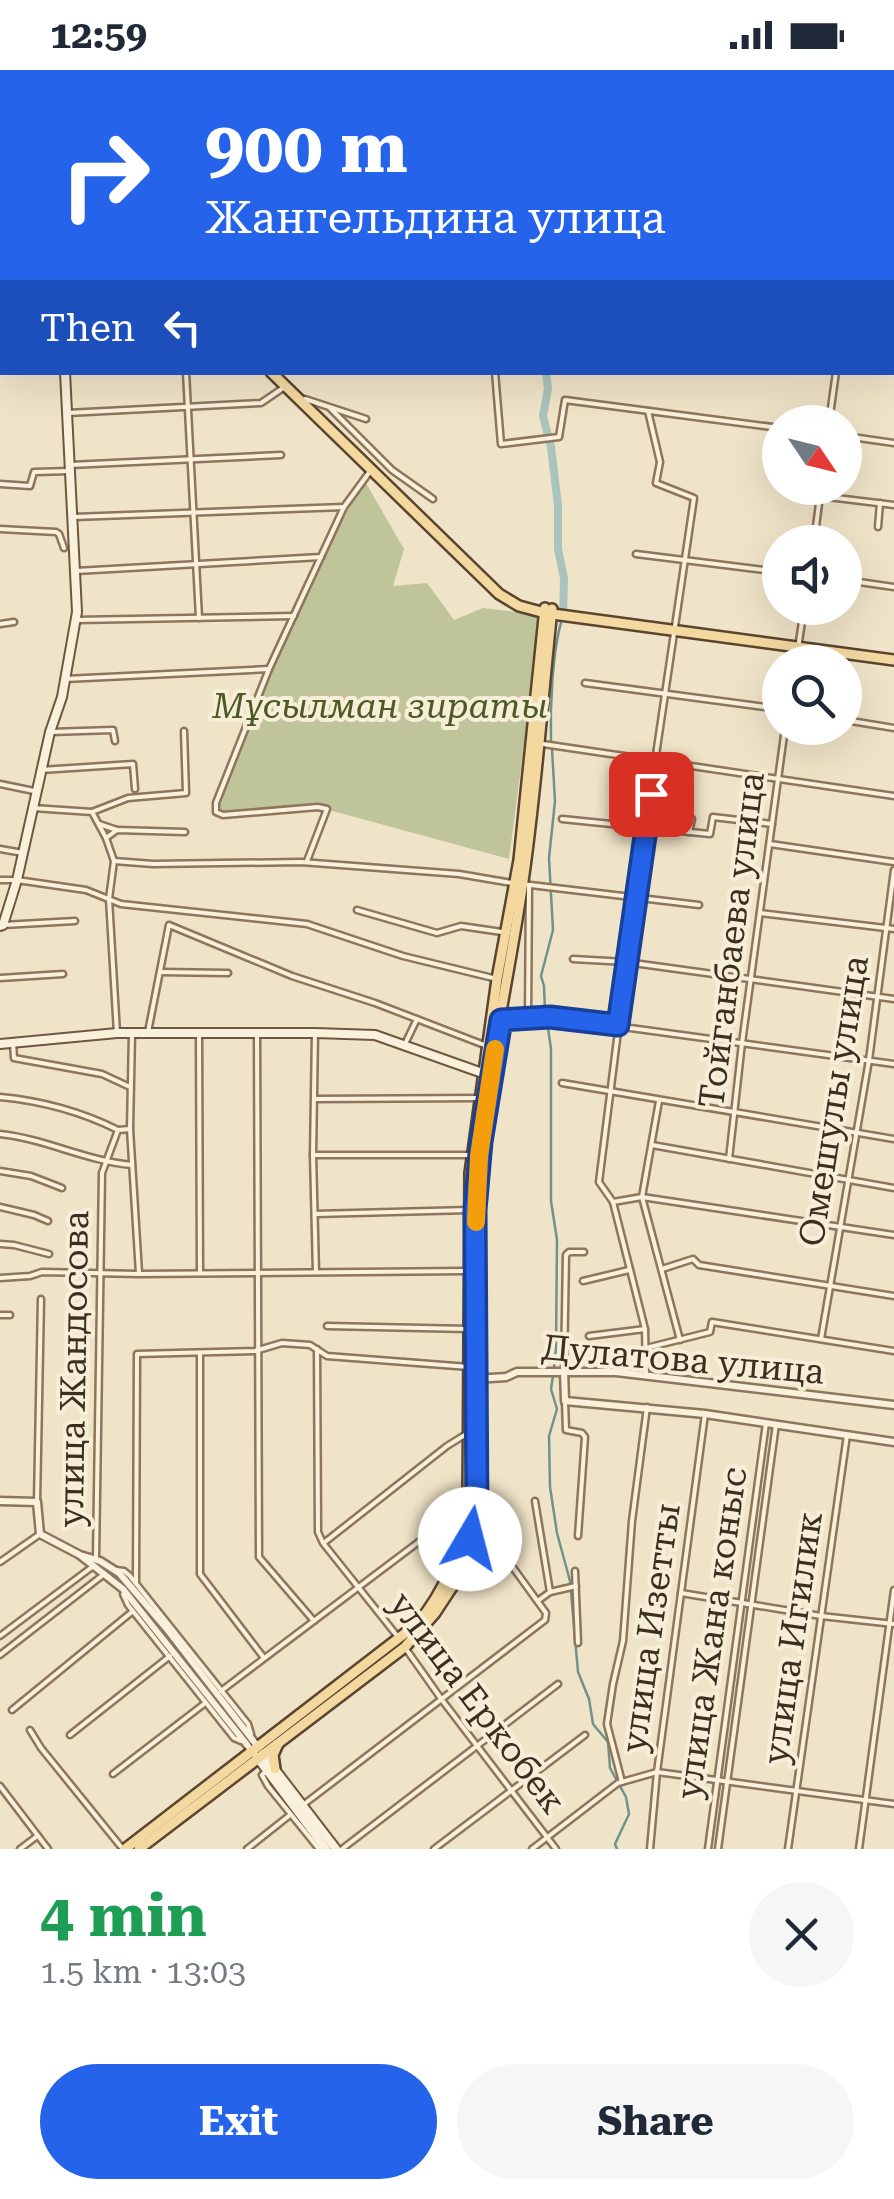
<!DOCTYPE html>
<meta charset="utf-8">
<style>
body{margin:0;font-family:"Roboto Serif",serif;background:#f6f6f7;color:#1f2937;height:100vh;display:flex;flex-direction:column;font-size:38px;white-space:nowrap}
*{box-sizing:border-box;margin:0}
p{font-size:32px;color:#747a83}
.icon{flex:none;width:55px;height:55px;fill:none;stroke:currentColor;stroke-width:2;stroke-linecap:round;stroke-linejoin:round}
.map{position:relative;height:1779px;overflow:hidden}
.panel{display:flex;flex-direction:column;background:#fff;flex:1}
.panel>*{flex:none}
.hud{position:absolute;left:0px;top:0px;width:895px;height:305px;box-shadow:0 10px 40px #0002;background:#2563eb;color:#fff;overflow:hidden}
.needle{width:65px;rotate:125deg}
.tools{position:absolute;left:762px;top:335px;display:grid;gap:20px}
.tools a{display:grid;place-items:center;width:100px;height:100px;border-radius:50%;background:#fff;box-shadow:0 10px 40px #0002;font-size:50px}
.pin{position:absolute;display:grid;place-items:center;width:85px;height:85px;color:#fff;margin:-42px;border-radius:20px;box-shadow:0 5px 15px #0006}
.me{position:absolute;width:110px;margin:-55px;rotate:8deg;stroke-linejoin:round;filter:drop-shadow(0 0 8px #0008)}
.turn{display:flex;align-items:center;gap:35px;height:210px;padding:0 40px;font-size:45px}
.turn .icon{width:130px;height:130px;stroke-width:2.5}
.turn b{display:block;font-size:70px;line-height:85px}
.then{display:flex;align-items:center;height:95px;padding:0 40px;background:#0003;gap:20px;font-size:38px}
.round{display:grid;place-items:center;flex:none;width:105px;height:105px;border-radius:52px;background:#f6f6f7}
.overview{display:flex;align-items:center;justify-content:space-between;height:170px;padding:0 40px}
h1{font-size:60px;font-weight:700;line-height:75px;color:#1e9e55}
.primary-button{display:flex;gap:20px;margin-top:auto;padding:20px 40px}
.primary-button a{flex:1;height:115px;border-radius:60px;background:#2563eb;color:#fff;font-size:40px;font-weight:700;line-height:115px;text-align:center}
.primary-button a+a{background:#f6f6f7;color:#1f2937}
.status{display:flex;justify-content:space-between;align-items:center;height:70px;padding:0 50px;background:#fff;direction:ltr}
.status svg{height:28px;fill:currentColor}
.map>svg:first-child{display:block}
</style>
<div class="status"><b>12:59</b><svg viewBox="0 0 49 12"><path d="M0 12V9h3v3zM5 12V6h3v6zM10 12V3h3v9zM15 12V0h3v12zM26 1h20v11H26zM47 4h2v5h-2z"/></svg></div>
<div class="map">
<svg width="894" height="1779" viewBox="0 0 894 1779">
<rect width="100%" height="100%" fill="#f0e4c8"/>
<polygon fill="#bfc49a" points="363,408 404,479 393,516 427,513 454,550 483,538 541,545 509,789 318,737 223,745 216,733 269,599 344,437"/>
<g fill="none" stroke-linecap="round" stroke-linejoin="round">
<g stroke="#6f938a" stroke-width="2.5">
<path d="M551,673C550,638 552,579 563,546"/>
<polyline points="545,942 544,916 541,906 553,860 549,788 555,731 552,679"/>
<polyline points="547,951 551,979 551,1131 557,1170 556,1277 554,1298"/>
<polyline points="553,1306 551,1319 557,1339 549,1366 550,1417 557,1463 570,1511 578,1602 589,1629 593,1654 608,1672 610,1698 626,1727 629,1744 615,1774 617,1779"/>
</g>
<polyline stroke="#a9c4bc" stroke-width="8" points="546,302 548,319 543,346 551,377 558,436 558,479 564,508 563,545"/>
<defs>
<g id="minor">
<polyline points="176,0 178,2"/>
<polyline points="195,0 196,2"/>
<polyline points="281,0 282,2"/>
<polyline points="660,0 673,2"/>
<polyline points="230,2 235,0"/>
<polyline points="359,2 360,0"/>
<polyline points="483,2 483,0"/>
<polyline points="712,2 712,0"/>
<polyline points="764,2 764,0"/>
<polyline points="0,21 2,28"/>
<polyline points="892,37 894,37"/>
<polyline points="892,104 894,104"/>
<polyline points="892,171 894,171"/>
<polyline points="892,237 894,237"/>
<polyline points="186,302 199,548"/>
<polyline points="495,302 501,374 559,367 565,330 780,358"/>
<polyline points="305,329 366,349"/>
<polyline points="330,338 392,400 433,429"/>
<polyline points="67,343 261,333 286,316"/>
<polyline points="829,352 836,302"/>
<polyline points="845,366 894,373"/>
<polyline points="70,395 281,385"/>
<polyline points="0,414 30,416 34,402 70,401"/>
<polyline points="820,426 894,435"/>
<polyline points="74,447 344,437"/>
<polyline points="878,457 880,433"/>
<polyline points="0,459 56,462 59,464 64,478"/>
<polyline points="814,472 821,418"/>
<polyline points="636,484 780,502"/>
<polyline points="76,501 321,487"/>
<polyline points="845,510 894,517"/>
<polyline points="76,550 294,546"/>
<polyline points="0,554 14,552"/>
<polyline points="796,592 804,538"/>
<polyline points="65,609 269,599"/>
<polyline points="585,613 780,639"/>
<polyline points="845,650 894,658"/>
<polyline points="50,662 113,660 115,671"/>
<polyline points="543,674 894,726"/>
<polyline points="41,700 133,694 135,719"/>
<polyline points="0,714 34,721"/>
<polyline points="33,738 92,742 106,768 114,791 109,829 117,963"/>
<polyline points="92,742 128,728 186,723 184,661"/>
<polyline points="562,749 710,764 713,747 772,754"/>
<polyline points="99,754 117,760"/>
<polyline points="689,762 692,749"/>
<polyline points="106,768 117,760 185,762"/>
<polyline points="770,774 894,792"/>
<polyline points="0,779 23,783"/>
<polyline points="114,791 153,794 301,792 459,804 512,813"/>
<polyline points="307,791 327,739 318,737 223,745 216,742 216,733 269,599 344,437 371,400"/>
<polyline points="0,810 17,810 86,820 121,834 307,854 403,886 497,909"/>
<polyline points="522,814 699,835"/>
<polyline points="357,840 437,863 461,856 502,862"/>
<polyline points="760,843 894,859"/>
<polyline points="3,855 75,851"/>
<polyline points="573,889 626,892 894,929"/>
<polyline points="160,902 228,903"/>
<polyline points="0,908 63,904"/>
<polyline points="528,947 529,817"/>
<polyline points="502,950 550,947 894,994"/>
<polyline points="148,962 169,855 292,906 375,933 487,976"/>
<polyline points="257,962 259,1487 314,1551"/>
<polyline points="315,963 313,1085 316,1202"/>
<polyline points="132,964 130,1059 139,1203"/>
<polyline points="199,964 200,1203"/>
<polyline points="13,973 14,988 102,1004 130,1017"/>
<polyline points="404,976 417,949"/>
<polyline points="562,1013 894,1069"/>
<path d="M0,1027C43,1031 80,1041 118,1060"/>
<polyline points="315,1029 480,1028"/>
<polyline points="659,1031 642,1127 680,1270"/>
<path d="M0,1064C46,1069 86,1091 132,1095"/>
<polyline points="652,1075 894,1118"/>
<polyline points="313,1085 472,1085"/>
<polyline points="729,1089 742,973 785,658"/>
<polyline points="0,1101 31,1106 62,1118"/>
<polyline points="613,1132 642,1127 894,1165"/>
<polyline points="0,1137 34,1145 48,1151"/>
<polyline points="315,1144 469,1140"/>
<polyline points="0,1174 14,1175 49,1184"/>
<polyline points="662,1199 693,1189 699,1195 894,1226"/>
<polyline points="0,1208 30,1206 42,1202 139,1204 466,1201"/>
<polyline points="583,1211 629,1200"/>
<polyline points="0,1245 10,1245"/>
<polyline points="327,1256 469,1259"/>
<polyline points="589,1266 645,1259"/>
<polyline points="821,1269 869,990 894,800"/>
<polyline points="646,1278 710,1262 712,1252 894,1281"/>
<polyline points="317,1279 318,1462 323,1473 398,1567"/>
<polyline points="200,1283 200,1504 264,1588"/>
<polyline points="564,1300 566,1185 569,1182 584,1182"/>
<polyline points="646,1306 645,1259 613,1132 599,1112 635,827 694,428 656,413 660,392 648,341"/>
<polyline points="565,1331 566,1360 582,1363 585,1367 578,1466"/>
<polyline points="535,1431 550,1522"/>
<polyline points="37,1432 41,1229"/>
<polyline points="325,1472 447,1376 468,1363"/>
<polyline points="96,1488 102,1103 118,1060 130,1059"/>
<polyline points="0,1492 40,1464"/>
<polyline points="116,1500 124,1501 130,1506 248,1654 251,1664"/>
<polyline points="575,1501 578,1573"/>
<polyline points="136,1514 137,1284 255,1281 282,1273 310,1275 327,1286 469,1297"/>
<polyline points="681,1523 821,1546 894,1554"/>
<polyline points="123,1524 128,1535 234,1668 241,1671"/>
<polyline points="539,1530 550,1522 576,1516"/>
<polyline points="0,1566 92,1497"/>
<polyline points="406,1579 442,1630 556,1779"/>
<polyline points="0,1585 103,1505"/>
<polyline points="221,1621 465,1437"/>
<polyline points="12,1640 133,1541"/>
<polyline points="30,1660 41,1678 122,1778"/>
<polyline points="70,1665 170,1586"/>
<polyline points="267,1700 262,1705 268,1716 319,1779"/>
<polyline points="113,1704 204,1634"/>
<polyline points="622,1712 607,1654 613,1614 623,1571 632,1451 647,1337"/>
<polyline points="0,1716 48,1779"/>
<polyline points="303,1735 545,1550 546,1543 480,1452"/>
<polyline points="20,1779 36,1767"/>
<polyline points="247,1779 290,1745"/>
<polyline points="342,1779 558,1614"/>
<polyline points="434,1779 585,1665"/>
<polyline points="532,1779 618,1713 657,1702 894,1734"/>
<polyline points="650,1779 657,1702 705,1344"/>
<polyline points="708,1779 766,1353"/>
<polyline points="718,1779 776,1354"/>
<polyline points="788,1779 847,1365"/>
<polyline points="859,1779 894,1520"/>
</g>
<g id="tertiary">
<polyline points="564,1300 565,1331 705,1344 894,1372"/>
<polyline points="475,1309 506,1307 517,1302 616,1302 894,1335"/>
<polyline points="0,1431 37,1432 40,1464 80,1485 100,1491 119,1503 166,1558 258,1677"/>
<polyline points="81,1486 123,1519 252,1681"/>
</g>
<g id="secondary">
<polyline points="0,856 3,855 17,810 50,662 62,627 77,542 65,302"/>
<polyline points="0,974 117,963 315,963 375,965 488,1005"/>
<polyline points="263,1684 336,1779"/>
<polyline points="257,1687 326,1779"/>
</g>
<g id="primary">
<polyline points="82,2 86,0"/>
<polyline points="93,2 98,0"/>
<polyline points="0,52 2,51"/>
<polyline points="0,65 2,63"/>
<polyline points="271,302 499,524 519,536 545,543 894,590"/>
<path d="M476,1179C474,1058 504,938 522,818C536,726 542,632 552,539"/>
<polyline points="275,1699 273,1685 278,1674"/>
<path d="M125,1779L417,1554C444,1523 464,1476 468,1434L470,1103L497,909L519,790L545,538"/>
<polyline points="139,1779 405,1577 435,1543 458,1508 477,1449 476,1205"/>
</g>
</defs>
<use href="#minor" stroke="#8d765c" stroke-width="9"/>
<use href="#tertiary" stroke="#8d765c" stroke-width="11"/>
<use href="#secondary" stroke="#6f573f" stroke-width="12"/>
<use href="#primary" stroke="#5b4430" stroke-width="14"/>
<use href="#minor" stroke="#faf1dc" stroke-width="4"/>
<use href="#tertiary" stroke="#faf1dc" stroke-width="6"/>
<use href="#secondary" stroke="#faf1dc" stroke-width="8"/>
<use href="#primary" stroke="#f3d9a0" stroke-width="9"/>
</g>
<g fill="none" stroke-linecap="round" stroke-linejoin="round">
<defs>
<polyline id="route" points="470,1469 477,1448 475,1140 481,1072 501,950 550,947 618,955 651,724"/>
</defs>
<use href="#route" stroke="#184099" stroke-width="25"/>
<use href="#route" stroke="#2563eb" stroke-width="18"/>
<polyline stroke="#f59e0b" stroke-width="18" points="476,1152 479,1086 495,979"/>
</g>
<g text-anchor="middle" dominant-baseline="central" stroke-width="8" stroke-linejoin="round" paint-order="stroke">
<g font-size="35" font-style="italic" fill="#4d5a26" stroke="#f7eed8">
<text x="380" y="636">Мұсылман зираты</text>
</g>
<g font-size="35" fill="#3d2e20" stroke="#f7eed8">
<text transform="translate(732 870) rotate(-83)">Тойганбаева улица</text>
<text transform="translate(834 1031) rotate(-81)">Омешулы улица</text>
<text transform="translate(683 1290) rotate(5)">Дулатова улица</text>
<text transform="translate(74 1299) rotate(-89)">улица Жандосова</text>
<text transform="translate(651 1558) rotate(-82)">улица Изетты</text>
<text transform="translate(712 1563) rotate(-82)">улица Жана коныс</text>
<text transform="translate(793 1568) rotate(-82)">улица Игилик</text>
<text transform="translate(477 1633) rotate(53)">улица Еркобек</text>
</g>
</g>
</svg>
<div class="tools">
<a><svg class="needle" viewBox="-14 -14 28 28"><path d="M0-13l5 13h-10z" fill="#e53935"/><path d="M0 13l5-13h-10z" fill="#747a83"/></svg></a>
<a><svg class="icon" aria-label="sound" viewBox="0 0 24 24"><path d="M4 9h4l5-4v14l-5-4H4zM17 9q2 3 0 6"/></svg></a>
<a><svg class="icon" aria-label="search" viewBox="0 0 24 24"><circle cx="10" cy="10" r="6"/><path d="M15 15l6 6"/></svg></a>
</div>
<div class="pin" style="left:651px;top:724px;background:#d93025"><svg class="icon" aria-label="arrive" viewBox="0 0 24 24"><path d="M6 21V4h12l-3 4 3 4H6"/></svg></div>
<svg class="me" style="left:470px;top:1469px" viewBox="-20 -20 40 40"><circle r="19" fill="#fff"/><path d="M0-13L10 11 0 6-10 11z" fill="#2563eb"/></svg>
<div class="hud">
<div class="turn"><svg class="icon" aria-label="right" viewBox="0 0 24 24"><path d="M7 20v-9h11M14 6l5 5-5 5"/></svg><div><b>900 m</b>Жангельдина улица</div></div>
<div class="then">Then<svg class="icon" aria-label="left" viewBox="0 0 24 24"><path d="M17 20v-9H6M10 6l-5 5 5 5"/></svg></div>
</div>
</div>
<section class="panel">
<div class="overview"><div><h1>4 min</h1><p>1.5 km · 13:03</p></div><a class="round"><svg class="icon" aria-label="close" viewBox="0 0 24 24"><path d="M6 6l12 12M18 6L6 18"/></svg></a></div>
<div class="primary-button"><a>Exit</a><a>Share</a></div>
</section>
